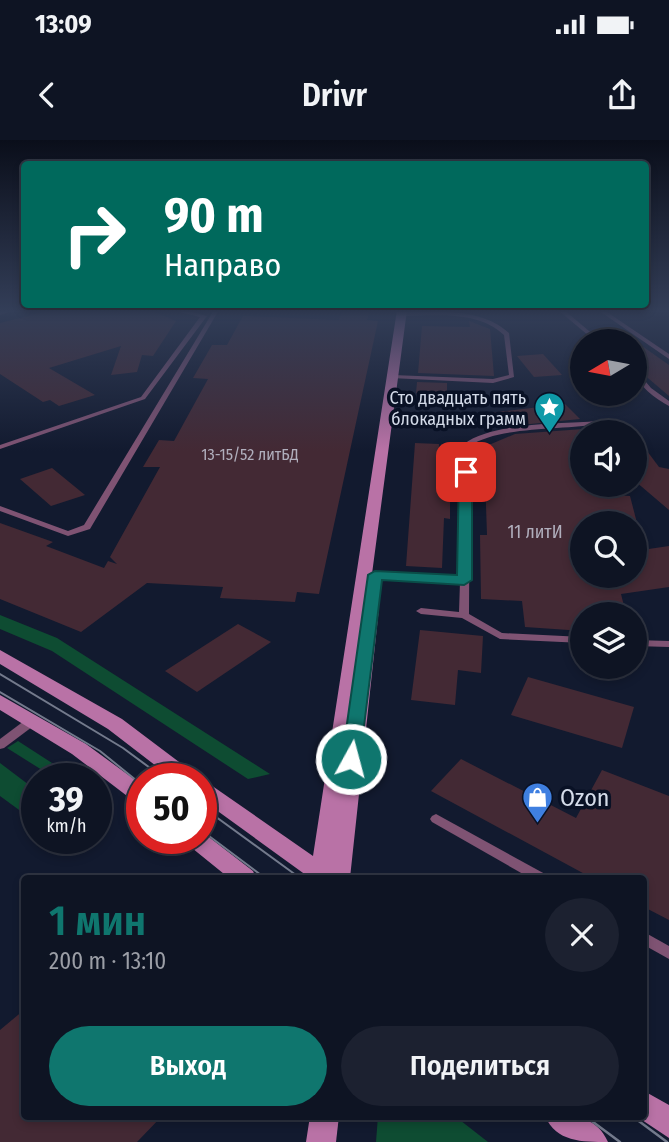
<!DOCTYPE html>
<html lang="ru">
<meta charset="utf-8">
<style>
body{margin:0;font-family:"Fira Sans Condensed",sans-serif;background:#1c2130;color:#f1f3f6;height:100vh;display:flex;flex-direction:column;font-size:26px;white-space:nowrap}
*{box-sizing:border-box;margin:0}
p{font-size:23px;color:#9b9ea6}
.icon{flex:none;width:38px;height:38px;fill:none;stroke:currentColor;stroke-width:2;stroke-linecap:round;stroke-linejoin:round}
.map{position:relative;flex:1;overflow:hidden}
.panel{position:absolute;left:21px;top:735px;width:626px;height:245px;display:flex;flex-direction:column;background:#0e1423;border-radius:7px;box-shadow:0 4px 10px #0003,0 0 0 2px #2e3341}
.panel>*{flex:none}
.banner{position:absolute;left:21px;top:21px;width:628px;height:147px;border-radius:7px;box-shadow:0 4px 10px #0003,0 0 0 2px #2e3341;background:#00695c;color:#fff;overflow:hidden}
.needle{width:46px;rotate:260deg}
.controls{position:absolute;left:570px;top:189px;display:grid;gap:14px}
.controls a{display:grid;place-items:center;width:77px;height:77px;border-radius:50%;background:#0e1423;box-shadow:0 4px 10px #0003,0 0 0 2px #2e3341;font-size:35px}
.speed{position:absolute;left:21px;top:623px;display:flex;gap:14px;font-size:35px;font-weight:700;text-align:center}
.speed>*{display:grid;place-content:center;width:91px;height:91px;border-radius:50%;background:#0e1423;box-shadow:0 4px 10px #0003,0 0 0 2px #2e3341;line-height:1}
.speed small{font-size:18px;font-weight:400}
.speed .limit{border:10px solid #d22;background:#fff;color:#111}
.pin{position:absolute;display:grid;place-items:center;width:60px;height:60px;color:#fff;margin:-30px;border-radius:14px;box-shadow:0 4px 10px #0006}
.me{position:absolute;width:77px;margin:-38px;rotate:7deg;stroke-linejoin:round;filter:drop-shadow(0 0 5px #0008)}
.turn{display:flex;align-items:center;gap:24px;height:147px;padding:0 28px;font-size:32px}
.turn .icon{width:91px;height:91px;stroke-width:2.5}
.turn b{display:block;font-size:49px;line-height:60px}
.round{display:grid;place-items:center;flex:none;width:74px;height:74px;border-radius:37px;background:#1c2130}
.overview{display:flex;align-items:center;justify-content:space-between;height:119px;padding:0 28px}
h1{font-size:42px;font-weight:600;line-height:52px;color:#0f766e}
.action{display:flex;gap:14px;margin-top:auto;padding:14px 28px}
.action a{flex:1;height:80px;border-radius:42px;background:#0f766e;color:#fff;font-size:28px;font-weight:600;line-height:80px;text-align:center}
.action a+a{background:#1c2130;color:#f1f3f6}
.status{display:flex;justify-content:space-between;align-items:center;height:49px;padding:0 35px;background:#0e1423;direction:ltr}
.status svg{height:19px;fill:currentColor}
header{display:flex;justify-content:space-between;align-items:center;height:91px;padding:0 28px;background:#0e1423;font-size:32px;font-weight:600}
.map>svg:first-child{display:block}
</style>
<div class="status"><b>13:09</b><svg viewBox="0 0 49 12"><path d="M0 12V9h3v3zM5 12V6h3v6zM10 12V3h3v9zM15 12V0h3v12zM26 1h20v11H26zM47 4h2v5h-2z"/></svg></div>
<header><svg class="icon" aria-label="back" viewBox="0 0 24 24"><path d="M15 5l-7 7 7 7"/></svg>Drivr<svg class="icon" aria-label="share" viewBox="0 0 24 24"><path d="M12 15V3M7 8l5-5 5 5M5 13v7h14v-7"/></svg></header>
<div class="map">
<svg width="669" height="1002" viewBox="0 0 669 1002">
<rect width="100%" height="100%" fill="#121a2f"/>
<g fill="#0e4c32">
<polygon points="0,475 57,498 270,634 248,639 52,511 0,489"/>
<polygon points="18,601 52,623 42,630 7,608"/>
<polygon points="0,623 37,651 37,683 0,656"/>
<polygon points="378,976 456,977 488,1002 376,1002"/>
</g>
<g fill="#432934">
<polygon points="52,170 150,170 176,181 153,216 142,215 137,232 111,235 121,206 49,228 95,255 59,266 50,260 43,262 0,234 0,183"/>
<polygon points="342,170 370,170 367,180 378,181 319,454 297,452 295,462 220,458 223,447 147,443 81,492 0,459 0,383 53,402 46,406 104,428 108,421 117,424 110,417 160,327 143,327 159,300 174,301 208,239 193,238 212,205 227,205 243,176 339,180"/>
<polygon points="469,181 490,189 494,236 418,233 422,186 470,187"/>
<polygon points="635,201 669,225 669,256 635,227"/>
<polygon points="543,214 562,235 534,237 517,216"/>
<polygon points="417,242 447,243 447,254 416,253"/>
<polygon points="565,264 580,279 501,287 488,273"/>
<polygon points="583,289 583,345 588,345 590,354 630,356 637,383 583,383 583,436 635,436 635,411 669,406 669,447 621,454 626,474 583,474 583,491 525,487 522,461 481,459 480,395 487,395 484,307 515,294"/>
<polygon points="635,295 659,327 669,329 669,370 635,341"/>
<polygon points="415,303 439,304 438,335 450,335 450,379 444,378 442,428 406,426"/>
<polygon points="52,328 85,355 51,366 20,339"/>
<polygon points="238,484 271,502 197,552 165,531"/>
<polygon points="420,490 483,496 481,533 458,530 455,565 411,560"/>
<polygon points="528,537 634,567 622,608 511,575"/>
<polygon points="461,619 576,678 602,630 669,656 669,780 644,767 644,738 592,738 431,651"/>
<polygon points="24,870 24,976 162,976 137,1002 0,1002 0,890"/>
</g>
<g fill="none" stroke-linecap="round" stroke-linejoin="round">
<g fill="#7f5373" fill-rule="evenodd">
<polygon points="5,170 15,170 0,175 0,171"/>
<polygon points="172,170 184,170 207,176 145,259 0,309 0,305 141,257 200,177"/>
<polygon points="214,170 219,170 90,389 68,396 0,371 0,366 68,391 84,385"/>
<polygon points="558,170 564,170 601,201 595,201"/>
<polygon points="598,170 604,170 669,214 669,219"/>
<path d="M443,172C468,173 490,176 509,193L514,237L493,243L391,238V236L393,235L493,239L509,235L504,195C477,170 436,176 402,176L399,174L402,172Z"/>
<path d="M635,229L651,248L669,261V266C656,259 636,245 635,229Z"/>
<path d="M598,281L601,283L600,284C565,290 498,286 470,306L469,474L502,493L583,497V503L500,499L462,478L421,474L416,471L421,468L459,472L460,442L364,437L360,434L364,431L460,437L464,304C493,282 561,284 598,281Z"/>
<polygon points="635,500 669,501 669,507 635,506"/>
<polygon points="32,577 36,578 37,581 36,584 4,608 0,609 0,599 28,578"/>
<polygon points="436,674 545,734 546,738 530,738 432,682 430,679 432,676"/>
<polygon points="644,792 669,806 669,819 644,805"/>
</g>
<g fill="#b972a6" fill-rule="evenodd">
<polygon points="397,170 407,170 368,464 377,464 379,468 350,738 310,738 201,659 201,640 208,643 313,716"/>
<polygon points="0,510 122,579 195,634 198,639 173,639 108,589 0,524"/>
<polygon points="0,555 86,604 142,645 142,664 135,662 72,614 0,570"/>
<polygon points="201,691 253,731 256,738 229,738 187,704 184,698 201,698"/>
<polygon points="644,951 669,965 669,998 636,976 644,976"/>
<polygon points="310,976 339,976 336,1002 306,1002"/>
<path d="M545,976C571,976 596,974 608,1002C582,1002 556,1002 545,976Z"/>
</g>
<g stroke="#737a8c" stroke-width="2">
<polyline points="0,534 123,608 165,639"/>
<polyline points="0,552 100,611 142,645"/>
<polyline points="201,666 300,738"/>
<polyline points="201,690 265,738"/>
</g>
<g stroke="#737a8c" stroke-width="2.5">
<polyline points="585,976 620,1002"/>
<polyline points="632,976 667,1002"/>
</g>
</g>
<linearGradient id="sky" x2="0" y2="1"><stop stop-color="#0a0e1a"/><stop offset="0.55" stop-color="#333e58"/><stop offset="1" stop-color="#333e58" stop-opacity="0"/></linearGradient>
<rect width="669" height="311" fill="url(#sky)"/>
<polygon fill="#0f766e" stroke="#0a4d48" stroke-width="2" points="466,329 472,332 472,440 464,445 382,440 360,619 358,623 345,623 342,619 368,435 375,431 457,435 459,332"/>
<defs>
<symbol id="sight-pin" viewBox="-11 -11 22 30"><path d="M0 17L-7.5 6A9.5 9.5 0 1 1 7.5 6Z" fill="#0f9aa8" stroke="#091125"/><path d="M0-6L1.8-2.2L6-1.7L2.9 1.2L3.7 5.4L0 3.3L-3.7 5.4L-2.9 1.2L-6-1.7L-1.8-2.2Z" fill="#fff"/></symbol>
<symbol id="shop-pin" viewBox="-11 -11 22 30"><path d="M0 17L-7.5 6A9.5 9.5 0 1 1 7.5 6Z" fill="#3f7fe0" stroke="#091125"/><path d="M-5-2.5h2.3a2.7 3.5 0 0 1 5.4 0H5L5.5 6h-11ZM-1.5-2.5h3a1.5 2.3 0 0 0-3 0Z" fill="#fff"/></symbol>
</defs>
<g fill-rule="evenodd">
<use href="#sight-pin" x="532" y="250" width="35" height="47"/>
<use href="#shop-pin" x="520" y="640" width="35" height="47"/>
</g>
<g text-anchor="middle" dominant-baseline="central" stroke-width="7" stroke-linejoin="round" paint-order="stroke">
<g font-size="16" fill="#b0aebc">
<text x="250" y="314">13-15/52 литБД</text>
</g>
<g font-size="18" fill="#d4dbe9" stroke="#091125" text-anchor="end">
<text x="526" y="258">Сто двадцать пять<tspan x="526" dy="21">блокадных грамм</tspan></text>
</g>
<g font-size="18" fill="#b0aebc">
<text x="535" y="392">11 литИ</text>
</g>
<g font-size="24" fill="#d4dbe9" stroke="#091125" text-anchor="start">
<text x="560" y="658">Ozon</text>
</g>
</g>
</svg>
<div class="controls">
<a><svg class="needle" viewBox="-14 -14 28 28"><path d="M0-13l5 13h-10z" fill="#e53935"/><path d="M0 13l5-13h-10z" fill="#9b9ea6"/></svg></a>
<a><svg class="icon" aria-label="sound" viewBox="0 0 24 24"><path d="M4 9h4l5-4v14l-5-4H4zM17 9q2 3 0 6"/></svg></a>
<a><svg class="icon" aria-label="search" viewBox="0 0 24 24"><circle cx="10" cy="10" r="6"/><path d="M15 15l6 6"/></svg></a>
<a><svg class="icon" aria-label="layers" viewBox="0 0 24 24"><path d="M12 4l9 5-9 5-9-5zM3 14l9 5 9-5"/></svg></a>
</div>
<div class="speed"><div>39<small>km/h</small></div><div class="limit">50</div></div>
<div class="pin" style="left:466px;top:332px;background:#d93025"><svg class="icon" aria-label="arrive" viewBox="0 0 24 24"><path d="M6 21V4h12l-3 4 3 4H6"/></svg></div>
<svg class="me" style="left:351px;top:619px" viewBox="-20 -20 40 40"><circle r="17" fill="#0f766e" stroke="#fff" stroke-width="3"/><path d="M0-11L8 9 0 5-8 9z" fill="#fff"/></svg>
<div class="banner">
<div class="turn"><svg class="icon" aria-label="right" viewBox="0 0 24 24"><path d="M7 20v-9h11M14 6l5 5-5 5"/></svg><div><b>90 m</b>Направо</div></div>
</div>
<section class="panel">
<div class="overview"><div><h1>1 мин</h1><p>200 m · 13:10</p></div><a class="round"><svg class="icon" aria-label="close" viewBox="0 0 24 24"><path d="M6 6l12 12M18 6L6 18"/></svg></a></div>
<div class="action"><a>Выход</a><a>Поделиться</a></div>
</section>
</div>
